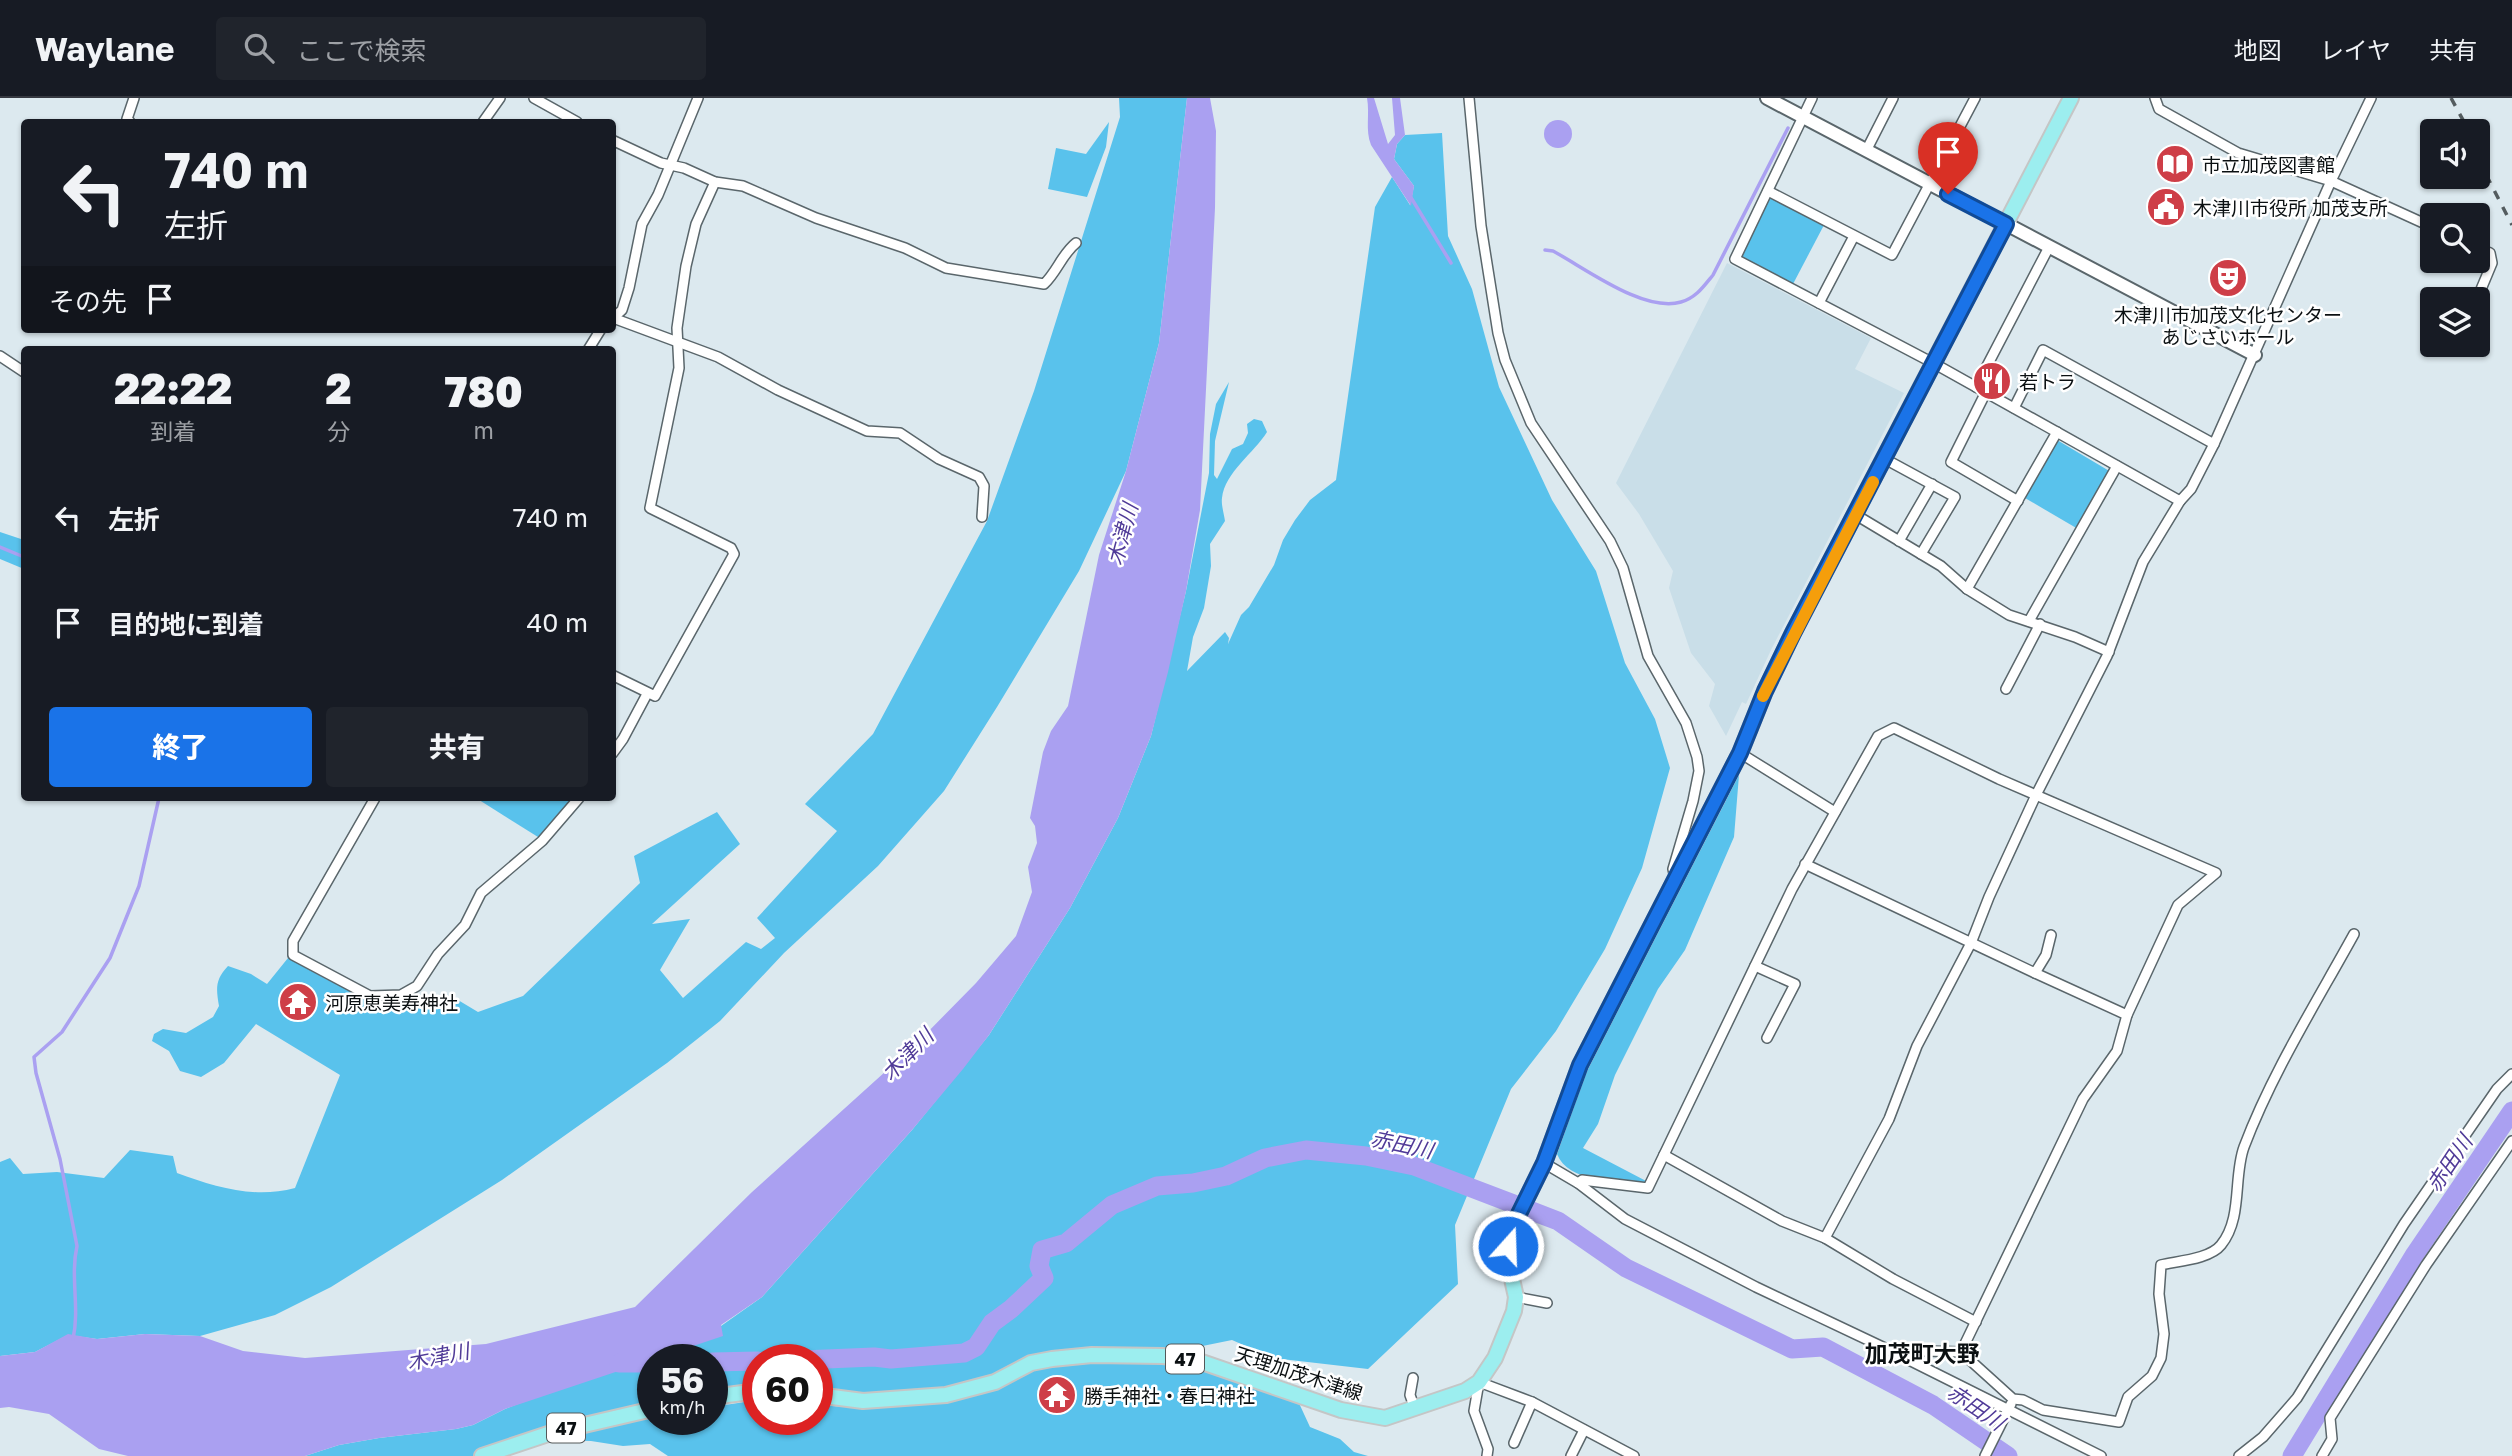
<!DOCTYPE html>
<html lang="ja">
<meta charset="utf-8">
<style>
body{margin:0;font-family:"Golos Text","Noto Sans JP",sans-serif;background:#20242c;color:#f1f3f6;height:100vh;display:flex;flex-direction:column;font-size:26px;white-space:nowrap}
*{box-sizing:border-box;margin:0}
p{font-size:23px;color:#9ea1a6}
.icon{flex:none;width:38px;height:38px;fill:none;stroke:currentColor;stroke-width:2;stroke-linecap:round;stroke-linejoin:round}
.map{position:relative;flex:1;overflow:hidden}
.panel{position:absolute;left:21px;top:248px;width:595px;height:455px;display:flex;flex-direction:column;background:#171b24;border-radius:7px;box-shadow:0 2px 5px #0004}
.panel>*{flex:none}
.banner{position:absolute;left:21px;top:21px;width:595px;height:214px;border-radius:7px;box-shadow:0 2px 5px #0004;background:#171b24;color:#f1f3f6;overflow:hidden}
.fabs{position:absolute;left:2420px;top:21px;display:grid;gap:14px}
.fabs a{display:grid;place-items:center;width:70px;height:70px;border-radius:7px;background:#171b24;box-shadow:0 2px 5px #0004;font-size:35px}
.speed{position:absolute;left:637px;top:1246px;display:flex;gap:14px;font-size:35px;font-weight:700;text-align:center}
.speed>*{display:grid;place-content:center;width:91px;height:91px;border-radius:50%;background:#171b24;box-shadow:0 2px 5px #0004;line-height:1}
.speed small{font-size:18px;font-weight:400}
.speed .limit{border:10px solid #d22;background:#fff;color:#111}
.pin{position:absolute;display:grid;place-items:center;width:60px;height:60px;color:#fff;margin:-72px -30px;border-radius:50% 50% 50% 0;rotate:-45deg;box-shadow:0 0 7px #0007}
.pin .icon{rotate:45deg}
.me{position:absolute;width:77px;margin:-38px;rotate:20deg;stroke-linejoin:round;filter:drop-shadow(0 0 5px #0008)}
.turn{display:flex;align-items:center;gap:24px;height:147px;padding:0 28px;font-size:32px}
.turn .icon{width:91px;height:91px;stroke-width:2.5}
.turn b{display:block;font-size:49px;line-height:60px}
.then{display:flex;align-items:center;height:66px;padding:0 28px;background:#0003;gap:14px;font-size:26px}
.eta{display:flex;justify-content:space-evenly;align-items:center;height:119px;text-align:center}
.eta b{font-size:42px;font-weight:800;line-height:49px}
.primary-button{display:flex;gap:14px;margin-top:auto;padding:14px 28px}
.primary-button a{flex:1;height:80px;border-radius:7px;background:#1a73e8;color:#fff;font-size:28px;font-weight:800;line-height:80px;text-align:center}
.primary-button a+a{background:#20242c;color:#f1f3f6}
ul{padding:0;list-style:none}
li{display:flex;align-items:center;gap:21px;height:105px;padding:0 28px}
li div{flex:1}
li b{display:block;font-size:26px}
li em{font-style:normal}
header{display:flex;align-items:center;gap:42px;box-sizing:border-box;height:98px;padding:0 35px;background:#171b24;border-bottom:2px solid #363941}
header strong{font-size:33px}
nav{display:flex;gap:38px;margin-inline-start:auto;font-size:24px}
.search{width:490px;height:63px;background:#20242c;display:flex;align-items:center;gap:18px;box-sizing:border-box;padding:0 24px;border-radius:7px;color:#9ea1a6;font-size:26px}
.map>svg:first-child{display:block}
</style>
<header>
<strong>Waylane</strong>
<div class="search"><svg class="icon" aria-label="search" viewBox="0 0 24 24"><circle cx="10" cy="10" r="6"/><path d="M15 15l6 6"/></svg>ここで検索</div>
<nav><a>地図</a><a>レイヤ</a><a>共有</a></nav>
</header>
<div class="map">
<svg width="2512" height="1358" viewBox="0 0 2512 1358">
<rect width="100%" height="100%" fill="#dce9ef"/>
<polygon fill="#c9dee8" points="1727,165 1871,240 1855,271 1904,295 1771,552 1746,606 1742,604 1726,638 1709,608 1715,586 1691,555 1669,490 1673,473 1639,416 1616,385"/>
<g fill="#59c2ec">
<path d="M1119,0H1187L1159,245L1126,373L1079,473L997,609L944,693L878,768L784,855L720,923L667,965L502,1082L331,1189L275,1217L200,1238L145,1236L97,1241L68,1237L35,1254L0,1258V1064L10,1060L23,1076L57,1074L104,1080L130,1052L173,1058L177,1075C215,1089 254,1101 295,1090L340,977L256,926L224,965L201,979L180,973L169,953L152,943L154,936L163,931L186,935L213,919L219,908C216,890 215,882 228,868L251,876L267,886L288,860L326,881L388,907L458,902L478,914L523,898L640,785L634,758L717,714L740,746L652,826L690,821L660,872L683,900L746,844L761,851L775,840L757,820L837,733L805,706L873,636L987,423L1034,293L1120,19Z"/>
<polygon points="1109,24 1106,49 1087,99 1048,91 1056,50 1086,56"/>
<path d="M1442,35L1448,138L1472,191L1499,289L1552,402L1596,473L1625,565L1655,621L1670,670L1642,770L1605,851L1556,933L1511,991L1455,1127L1458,1186L1368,1271L1273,1260L1232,1242L1168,1255L1092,1250L1049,1254L974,1287L905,1297L817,1295V1262H758V1290L712,1297V1262H653V1308L560,1327L473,1358H305L339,1347L379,1340L456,1331L473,1327L505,1311L721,1228L762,1199L912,1032L989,937L1070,810L1118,720L1151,638L1186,493L1209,375L1210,336L1216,306L1229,284L1215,343L1214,377L1217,381L1232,351L1243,346L1248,335L1247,326L1254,321L1262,323L1267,334C1254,355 1225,374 1222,400C1221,406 1224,416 1225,423L1210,446L1211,468L1204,510L1193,539L1187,573L1225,534L1229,540L1228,546L1241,517L1249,509L1274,467L1283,442L1295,422L1310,402L1336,382L1375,109L1392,79L1410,107L1414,88L1394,61L1397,46L1405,37Z"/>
<polygon points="1770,100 1824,127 1793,186 1741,158"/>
<polygon points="2057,342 2111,374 2078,431 2025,400"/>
<polygon points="0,434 24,442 24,471 0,461"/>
<path d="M1739,677L1734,739L1685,852L1658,891L1615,977L1598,1026L1583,1050L1648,1084L1644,1086C1618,1083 1568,1085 1557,1056L1585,977Z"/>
<polygon points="476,700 572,700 550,729 538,739"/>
<polygon points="1061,1262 1188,1267 1298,1303 1310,1329 1340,1341 1354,1354 1368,1358 668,1358 650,1346 623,1348 591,1343 548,1342 606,1326 653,1318 653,1321 712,1321 712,1309 751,1303 758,1303 758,1321 817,1321 817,1307 864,1310 963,1299"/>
</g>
<g fill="#aaa0f1">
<polygon points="1187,0 1210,0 1216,33 1215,110 1200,412 1186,493 1168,574 1151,638 1118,720 1070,810 989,937 963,971 912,1032 762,1199 721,1227 723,1238 505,1311 473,1327 456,1331 379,1340 339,1347 305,1358 128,1358 99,1351 49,1316 9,1309 0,1310 0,1258 35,1254 68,1236 97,1241 145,1236 200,1238 243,1253 305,1260 486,1246 635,1209 752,1094 917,945 976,885 1016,838 1032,794 1028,769 1037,745 1035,728 1030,720 1043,654 1051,633 1068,608 1099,457 1126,373 1159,245"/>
<path d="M1367,0H1374L1388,46L1395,37L1392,0H1400L1405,37L1397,46L1394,61L1414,88L1411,108L1371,47C1365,32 1370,16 1367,0Z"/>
<circle cx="1558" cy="36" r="14"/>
</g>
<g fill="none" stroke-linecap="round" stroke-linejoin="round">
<g stroke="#aaa0f1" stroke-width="3.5">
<polyline points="1410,98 1451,165"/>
<path d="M1545,152L1553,153C1585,170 1644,215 1681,204C1696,200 1704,188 1713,177L1788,30"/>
<polyline points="0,449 24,459"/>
<path d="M73,1241C80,1210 70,1179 77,1148L60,1061L36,975L34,959L62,934L110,860L139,788L159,700"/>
</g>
<g stroke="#aaa0f1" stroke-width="19">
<polyline points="802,1262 874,1259 891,1261 964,1255 976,1249 992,1225 1011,1211 1044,1180 1039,1168 1042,1152 1066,1145 1112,1107 1157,1088 1193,1085 1226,1078 1265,1060 1306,1052 1366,1058 1414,1068 1558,1123 1626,1170 1792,1251 1823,1249 1933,1307 2008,1358"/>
<polyline points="712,1264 758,1263"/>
<polyline points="619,1265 653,1265"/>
<polyline points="2292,1358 2415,1156 2512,1013"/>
</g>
<defs>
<g id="street">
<polyline points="534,0 577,24"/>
<polyline points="1469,0 1481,128 1498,235 1505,262 1531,325 1610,443 1623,470 1648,558 1686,625 1697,659 1699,673 1693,703 1673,771 1675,780"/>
<polyline points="1812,0 1735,161 1935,266 2180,403"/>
<polyline points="2155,0 2159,11 2238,55 2331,83 2371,0"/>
<polyline points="130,24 127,21 134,0"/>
<polyline points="483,24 500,0"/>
<path d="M612,42L661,65L684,70L715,84L743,88L816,120L905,150L946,170L1044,186C1057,174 1062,156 1076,145"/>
<polyline points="1866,53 1893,0"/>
<polyline points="1768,93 1892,157 1975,0"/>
<polyline points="2477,201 2492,165 2490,155 2478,150"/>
<polyline points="1819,205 1854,138"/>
<polyline points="613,220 718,259 778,292 867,333 900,335 939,361 979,379 984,388 982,419"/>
<polyline points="612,221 622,212 629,190 642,126 658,97 698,0"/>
<polyline points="588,252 601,231"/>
<polyline points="0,258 24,274"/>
<polyline points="1976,289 2049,149"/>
<polyline points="1986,294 1951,364 2018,403"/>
<polyline points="2014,310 2043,252 2214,346"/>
<polyline points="1885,361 1955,399 1921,456"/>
<polyline points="1856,417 1941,468 1967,491 2009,517 2075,539 2109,554"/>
<polyline points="1899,443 1932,386"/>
<polyline points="1967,491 2057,334"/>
<polyline points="2029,523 2117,368"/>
<polyline points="612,577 655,598 734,456 731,450 650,410 679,270 677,230 686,168 696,126 715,84"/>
<polyline points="2006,591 2040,526"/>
<polyline points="1740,655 1835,714"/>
<polyline points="612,656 623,641 647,596"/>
<polyline points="375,700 293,843 293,857 370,898 401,897 417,888 438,856 465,827 481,795 542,743 579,700"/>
<polyline points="1805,766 2035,875 2046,857 2051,837"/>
<polyline points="1755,868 1795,886 1767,940"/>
<polyline points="2035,875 2127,917"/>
<polyline points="1664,1057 1782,1123 1825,1140 1893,1181 1976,1224"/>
<polyline points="1544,1065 1578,1085 1625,1121 1756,1189 1889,1252 2101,1358"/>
<polyline points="1578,1085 1582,1082 1648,1090 1792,791 1878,638 1894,630 1999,681 2216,775 2178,807 2127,917 2117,953 2083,1001 1961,1254"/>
<polyline points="1825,1140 1889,1021 1917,948 1971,845 1989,799 2036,697 2107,558 2143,464 2180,403 2191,391 2214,346 2331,83 2432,129"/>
<polyline points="1516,1199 1547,1205"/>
<path d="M1889,1252L1961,1254L2013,1301L2023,1302L2043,1312L2119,1324L2128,1299L2152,1278L2161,1260L2164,1236L2159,1196L2161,1167C2178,1163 2210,1161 2221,1147C2243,1120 2233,1079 2244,1049C2272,975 2316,905 2354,836"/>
<polyline points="1413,1280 1410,1297 1415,1311"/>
<polyline points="1514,1345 1532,1304"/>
<polyline points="1487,1358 1488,1351 1474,1313 1479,1284 1532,1304 1634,1358"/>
<polyline points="1571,1358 1584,1332"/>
<polyline points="1985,1358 2011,1306"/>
<polyline points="2239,1358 2263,1339 2297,1300 2404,1126 2497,991 2512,976"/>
<polyline points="2322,1358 2332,1341 2330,1320 2426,1167 2512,1043"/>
</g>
<polyline id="secondary" points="1767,0 2255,257"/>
<g id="primary">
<polyline points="817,1297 863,1303 946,1297 995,1284 1031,1265 1052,1261 1092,1257 1163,1258 1196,1262 1341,1312 1385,1320 1465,1293 1479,1284 1495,1260 1514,1213 1516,1199 1508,1163 1508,1148 1514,1126 1544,1065 1580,967 1740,655 1765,593 1793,535 2071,0"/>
<polyline points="712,1299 758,1293"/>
<polyline points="482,1358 554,1334 653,1311"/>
</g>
</defs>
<use href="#street" stroke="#5a666b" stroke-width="12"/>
<use href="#secondary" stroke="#5a666b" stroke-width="16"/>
<use href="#primary" stroke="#c4c6c6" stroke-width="18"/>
<use href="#street" stroke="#fff" stroke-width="9"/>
<use href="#secondary" stroke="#fff" stroke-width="12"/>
<use href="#primary" stroke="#9ceeef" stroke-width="14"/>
<g stroke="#545c5f" stroke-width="3.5" stroke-dasharray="9 9" stroke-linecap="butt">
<polyline points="2451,0 2469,33"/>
<polyline points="2478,61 2512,127"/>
</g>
</g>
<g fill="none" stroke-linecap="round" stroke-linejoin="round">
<defs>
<polyline id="route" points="1508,1148 1514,1126 1544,1065 1580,967 1740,655 1765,593 1793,535 2006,126 1948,96"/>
</defs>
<use href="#route" stroke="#114b97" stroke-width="18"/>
<use href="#route" stroke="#1a73e8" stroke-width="12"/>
<polyline stroke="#f59e0b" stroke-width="12" points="1763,598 1873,384"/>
</g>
<defs>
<symbol id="library-disc" viewBox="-11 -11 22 22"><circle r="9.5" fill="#ce3e47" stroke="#fff"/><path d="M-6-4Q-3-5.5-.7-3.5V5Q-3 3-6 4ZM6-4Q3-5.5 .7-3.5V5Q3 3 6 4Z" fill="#fff"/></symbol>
<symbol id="civic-disc" viewBox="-11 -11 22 22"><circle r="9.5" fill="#ce3e47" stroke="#fff"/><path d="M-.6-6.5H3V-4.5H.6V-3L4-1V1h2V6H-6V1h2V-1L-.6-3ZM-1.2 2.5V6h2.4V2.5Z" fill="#fff"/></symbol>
<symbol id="theatre-disc" viewBox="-11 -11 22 22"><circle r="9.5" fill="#ce3e47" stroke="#fff"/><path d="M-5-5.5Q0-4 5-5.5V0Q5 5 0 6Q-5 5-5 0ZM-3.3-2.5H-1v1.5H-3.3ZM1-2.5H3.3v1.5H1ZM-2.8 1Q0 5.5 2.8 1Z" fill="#fff"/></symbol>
<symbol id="restaurant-disc" viewBox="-11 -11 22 22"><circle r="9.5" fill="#ce3e47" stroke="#fff"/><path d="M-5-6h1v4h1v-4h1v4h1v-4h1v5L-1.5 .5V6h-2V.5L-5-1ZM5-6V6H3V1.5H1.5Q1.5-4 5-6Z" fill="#fff"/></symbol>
<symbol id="temple-disc" viewBox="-11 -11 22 22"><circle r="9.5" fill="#ce3e47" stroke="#fff"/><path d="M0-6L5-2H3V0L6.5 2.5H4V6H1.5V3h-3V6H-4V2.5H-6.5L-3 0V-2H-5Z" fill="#fff"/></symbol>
</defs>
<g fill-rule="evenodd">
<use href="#library-disc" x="2153" y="44" width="44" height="44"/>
<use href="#civic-disc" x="2144" y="87" width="44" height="44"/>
<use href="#theatre-disc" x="2206" y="158" width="44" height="44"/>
<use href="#restaurant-disc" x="1970" y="261" width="44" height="44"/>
<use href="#temple-disc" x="276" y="882" width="44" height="44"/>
<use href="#temple-disc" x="1035" y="1275" width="44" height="44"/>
</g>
<g text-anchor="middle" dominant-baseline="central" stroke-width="5" stroke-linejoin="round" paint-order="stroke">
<g fill="#fff" stroke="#545859" stroke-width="2">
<rect x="1166" y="1246.5" width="38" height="29" rx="5"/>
<rect x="547" y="1315.5" width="38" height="29" rx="5"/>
</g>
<g font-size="18" font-weight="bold" fill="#0b1012">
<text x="1185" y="1261">47</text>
<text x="566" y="1330">47</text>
</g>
<g font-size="19" fill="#0b1012" stroke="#fff" text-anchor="start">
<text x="2202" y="66">市立加茂図書館</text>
<text x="2193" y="109">木津川市役所 加茂支所</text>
<text x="2228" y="216" text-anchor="middle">木津川市加茂文化センター<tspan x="2228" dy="22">あじさいホール</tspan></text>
<text x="2019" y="283">若トラ</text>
<text x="325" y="904">河原恵美寿神社</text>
<text x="1084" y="1297">勝手神社・春日神社</text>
</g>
<g font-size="19" fill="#0b1012" stroke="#fff">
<text transform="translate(1299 1275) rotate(18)">天理加茂木津線</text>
</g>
<g font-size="21" font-style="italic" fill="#503b98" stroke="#fff">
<text transform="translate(1122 436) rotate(-75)">木津川</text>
<text transform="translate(907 956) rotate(-45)">木津川</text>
<text transform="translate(1402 1046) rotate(12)">赤田川</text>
<text transform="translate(2449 1065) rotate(-56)">赤田川</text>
<text transform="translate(438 1258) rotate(-11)">木津川</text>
<text transform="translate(1976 1309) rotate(34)">赤田川</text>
</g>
<g font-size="23" font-weight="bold" fill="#0b1012" stroke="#fff">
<text x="1922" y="1255">加茂町大野</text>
</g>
</g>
</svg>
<div class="fabs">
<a><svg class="icon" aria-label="sound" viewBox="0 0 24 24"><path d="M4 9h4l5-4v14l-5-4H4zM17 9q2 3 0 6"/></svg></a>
<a><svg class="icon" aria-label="search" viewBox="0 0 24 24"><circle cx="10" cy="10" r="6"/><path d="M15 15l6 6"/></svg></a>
<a><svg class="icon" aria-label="layers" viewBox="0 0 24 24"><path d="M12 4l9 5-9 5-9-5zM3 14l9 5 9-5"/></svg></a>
</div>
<div class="speed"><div>56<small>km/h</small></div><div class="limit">60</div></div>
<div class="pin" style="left:1948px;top:96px;background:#d93025"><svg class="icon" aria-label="arrive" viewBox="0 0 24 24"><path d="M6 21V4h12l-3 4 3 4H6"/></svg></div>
<svg class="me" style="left:1508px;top:1148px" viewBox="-20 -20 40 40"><circle r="17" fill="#1a73e8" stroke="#fff" stroke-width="3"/><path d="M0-11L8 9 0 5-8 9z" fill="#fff"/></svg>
<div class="banner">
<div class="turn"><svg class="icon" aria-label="left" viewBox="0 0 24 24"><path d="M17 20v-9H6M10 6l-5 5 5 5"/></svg><div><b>740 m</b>左折</div></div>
<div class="then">その先<svg class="icon" aria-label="arrive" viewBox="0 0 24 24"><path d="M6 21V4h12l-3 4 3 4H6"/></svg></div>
</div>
<section class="panel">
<div class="eta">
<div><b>22:22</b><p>到着</p></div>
<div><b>2</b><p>分</p></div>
<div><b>780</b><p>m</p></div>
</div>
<ul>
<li><svg class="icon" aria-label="left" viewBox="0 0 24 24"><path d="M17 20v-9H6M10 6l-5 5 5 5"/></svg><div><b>左折</b></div><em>740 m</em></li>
<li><svg class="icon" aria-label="arrive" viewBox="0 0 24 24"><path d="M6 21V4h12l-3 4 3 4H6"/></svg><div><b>目的地に到着</b></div><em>40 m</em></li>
</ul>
<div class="primary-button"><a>終了</a><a>共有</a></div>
</section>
</div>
